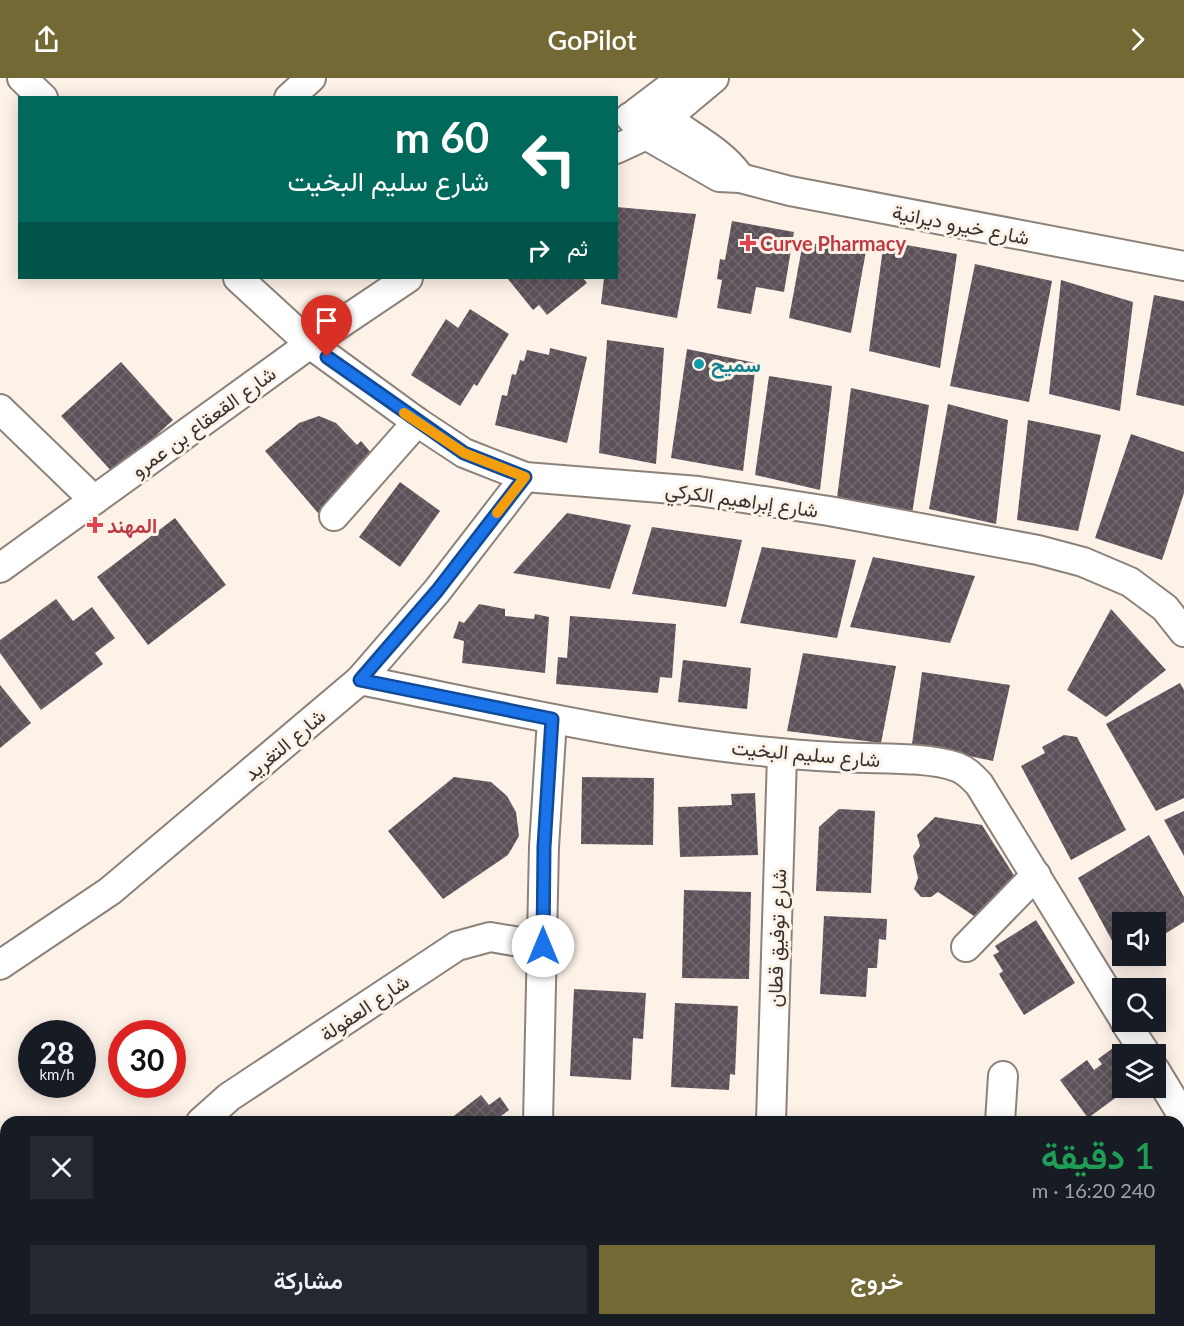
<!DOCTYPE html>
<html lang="ar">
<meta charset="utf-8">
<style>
body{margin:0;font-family:Lato,Vazirmatn,sans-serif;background:#242831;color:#f1f3f6;direction:rtl;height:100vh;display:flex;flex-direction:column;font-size:22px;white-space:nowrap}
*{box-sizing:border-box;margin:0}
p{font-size:20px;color:#9ea1a6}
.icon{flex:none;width:33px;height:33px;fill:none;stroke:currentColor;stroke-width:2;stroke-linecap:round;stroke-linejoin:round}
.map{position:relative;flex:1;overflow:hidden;direction:ltr}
.sheet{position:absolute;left:0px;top:1038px;width:1185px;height:210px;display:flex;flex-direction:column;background:#171b24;border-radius:18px 18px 0 0;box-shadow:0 3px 15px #0003;direction:rtl}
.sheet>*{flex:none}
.top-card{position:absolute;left:18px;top:18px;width:600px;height:183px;border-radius:0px;box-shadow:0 3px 15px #0003;direction:rtl;background:#00695c;color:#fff;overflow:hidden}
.fabs{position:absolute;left:1112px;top:834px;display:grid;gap:12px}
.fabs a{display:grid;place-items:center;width:54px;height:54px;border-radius:0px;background:#171b24;box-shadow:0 3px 15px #0003;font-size:30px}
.speed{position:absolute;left:18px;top:942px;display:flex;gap:12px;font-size:30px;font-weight:700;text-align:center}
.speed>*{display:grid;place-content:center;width:78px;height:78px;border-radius:50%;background:#171b24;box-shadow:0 3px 15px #0003;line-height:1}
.speed small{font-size:15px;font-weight:400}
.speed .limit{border:9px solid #d22;background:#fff;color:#111}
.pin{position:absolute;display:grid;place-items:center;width:51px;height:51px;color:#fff;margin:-62px -26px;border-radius:50% 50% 50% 0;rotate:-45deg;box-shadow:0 0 6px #0007}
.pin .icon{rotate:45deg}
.me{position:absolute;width:66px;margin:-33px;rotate:0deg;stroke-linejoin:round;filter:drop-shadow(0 0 4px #0008)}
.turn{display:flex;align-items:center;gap:21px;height:126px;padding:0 30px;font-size:27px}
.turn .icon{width:78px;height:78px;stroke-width:2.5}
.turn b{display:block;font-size:42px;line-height:51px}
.then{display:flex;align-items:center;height:57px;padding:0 30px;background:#0003;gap:12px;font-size:22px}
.round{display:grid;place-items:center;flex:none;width:63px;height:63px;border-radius:0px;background:#242831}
.summary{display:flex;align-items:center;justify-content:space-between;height:102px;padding:0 30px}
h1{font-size:36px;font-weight:600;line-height:45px;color:#1e9e55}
.primary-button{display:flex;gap:12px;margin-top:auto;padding:12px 30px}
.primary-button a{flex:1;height:69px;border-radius:0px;background:#736935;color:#fff;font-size:24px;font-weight:600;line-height:69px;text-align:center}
.primary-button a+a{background:#242831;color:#f1f3f6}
header{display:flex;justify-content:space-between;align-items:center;height:78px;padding:0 30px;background:#736935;color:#fff;font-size:27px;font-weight:600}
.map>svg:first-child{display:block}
</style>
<header><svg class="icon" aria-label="forward" viewBox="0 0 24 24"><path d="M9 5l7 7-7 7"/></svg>GoPilot<svg class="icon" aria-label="share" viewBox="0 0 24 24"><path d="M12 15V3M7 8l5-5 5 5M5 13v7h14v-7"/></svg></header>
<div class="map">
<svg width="1184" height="1248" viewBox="0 0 1184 1248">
<defs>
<pattern id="building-cross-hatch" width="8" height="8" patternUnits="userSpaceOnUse" patternTransform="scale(1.5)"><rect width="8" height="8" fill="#5c5159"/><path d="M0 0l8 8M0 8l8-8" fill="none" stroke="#71686e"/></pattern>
</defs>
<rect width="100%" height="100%" fill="#fdf2e8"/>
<g fill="url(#building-cross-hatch)">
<polygon points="616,129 696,136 677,240 601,226 604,200 616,200"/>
<polygon points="732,143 794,154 784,214 756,209 751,236 717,230 722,202 717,201 720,181 725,182"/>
<polygon points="884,163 957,176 940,290 869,273"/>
<polygon points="803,164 866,173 851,255 789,240"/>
<polygon points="975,186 1052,203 1029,324 950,308"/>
<polygon points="509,200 583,200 587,205 547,237 539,227 533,232 508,201"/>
<polygon points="1061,202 1133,224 1120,333 1049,316"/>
<polygon points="1154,217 1184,223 1184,328 1136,317"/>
<polygon points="470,231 509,256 477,308 474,306 460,328 411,297 446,241 458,250"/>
<polygon points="607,262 664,270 656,386 599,375"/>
<polygon points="550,270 587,279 567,365 495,347 502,317 507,318 512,296 516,297 520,282 524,283 527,272 549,277"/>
<polygon points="687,271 756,285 743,393 671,380"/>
<polygon points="121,284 173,342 114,396 61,338"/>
<polygon points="769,298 832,308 820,412 755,397"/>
<polygon points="851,310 929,327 912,436 837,420"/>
<polygon points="948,326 1008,342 996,446 929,431"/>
<polygon points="319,338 336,345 357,367 361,363 378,383 318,435 265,373 299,345"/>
<polygon points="1028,342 1101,357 1078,453 1017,442"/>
<polygon points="1131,356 1184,374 1184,415 1162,482 1095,460"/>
<polygon points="400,404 440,433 400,489 359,459"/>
<polygon points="567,435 631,447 610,511 513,495"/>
<polygon points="175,440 226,507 148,567 97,499"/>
<polygon points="652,449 742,462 726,529 632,516"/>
<polygon points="762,469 856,482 837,560 740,545"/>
<polygon points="873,479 975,498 950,565 850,549"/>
<polygon points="56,521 73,543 92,529 115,560 95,575 103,586 41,632 0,575 0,562"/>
<polygon points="479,526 505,531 505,538 534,541 535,536 549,539 545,595 462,585 464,563 453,560 459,543 464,545"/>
<polygon points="1111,531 1166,592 1106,639 1067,612"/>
<polygon points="570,538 676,546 672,600 660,599 658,615 556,606 558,579 567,580"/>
<polygon points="803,575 896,588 881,665 787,653"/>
<polygon points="683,582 751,590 747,631 678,624"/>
<polygon points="922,594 1010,607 993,683 912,666"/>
<polygon points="1180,605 1184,612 1184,720 1156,733 1106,646"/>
<polygon points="0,607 31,645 0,670"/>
<polygon points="1064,657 1077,659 1126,752 1071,782 1021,688 1045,675 1042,669"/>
<polygon points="454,699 491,704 507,718 516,734 519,758 508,777 443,821 388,753"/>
<polygon points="582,699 654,700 653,767 581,766"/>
<polygon points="755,715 758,777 680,779 678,729 732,727 731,716"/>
<polygon points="839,731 875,733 871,815 816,813 819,749"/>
<polygon points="1184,733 1184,778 1164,742"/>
<polygon points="935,739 982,747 1017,802 980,842 938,814 931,819 921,819 914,811 918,800 913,778 920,768 917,757"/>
<polygon points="1149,757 1184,819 1184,844 1155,862 1155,844 1122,844 1122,878 1128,878 1122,881 1078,800"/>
<polygon points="684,812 751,814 749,901 682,900"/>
<polygon points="824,838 887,841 886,862 879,861 877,890 868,890 866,919 820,916"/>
<polygon points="1036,842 1075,905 1024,937 999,896 1003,893 993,877 999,874 995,868"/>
<polygon points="574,911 646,915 643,961 633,960 631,1002 570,998"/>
<polygon points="675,925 738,928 735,997 730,996 729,1012 671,1009"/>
<polygon points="1113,970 1122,982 1122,1010 1129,1010 1088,1040 1060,1002 1087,982 1094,992 1102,986 1098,981"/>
<polygon points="481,1017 489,1027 500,1019 509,1032 501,1038 505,1044 446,1044"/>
<polygon points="1184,1200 1184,1240 1179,1233 1179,1204"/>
<rect x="428" y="1242" width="42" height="6"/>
<polygon points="1113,1242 1160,1242 1164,1248 1105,1248"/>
</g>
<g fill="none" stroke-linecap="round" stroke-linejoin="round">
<defs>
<g id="minor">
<polyline points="22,0 43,20"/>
<polyline points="289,20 311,0"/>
<path d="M650,26C677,53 717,67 739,98"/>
<polyline points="636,35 682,0"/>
<polyline points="630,39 646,57 719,99 740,100 790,113 1184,188"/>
<polyline points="616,71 646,57 714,0"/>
<polyline points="238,200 310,266 417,344 464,375 525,399 698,413 829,433 1038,472 1083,484 1130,504 1165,530 1184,554"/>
<polyline points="0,331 94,422"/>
<polyline points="334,438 417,344"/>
<polyline points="0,490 310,266 408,200"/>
<path d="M360,602C516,633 676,671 835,679C869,681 927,678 957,689C967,693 972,699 979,706L1122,938"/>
<polyline points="966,869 1036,797"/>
<polyline points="0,887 110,813 360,602 437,513 525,399"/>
<polyline points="1125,944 1146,976"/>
<polyline points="1155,992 1184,1040"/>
<polyline points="201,1044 229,1019 457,868 490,859 543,868"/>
<polyline points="538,1044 544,769 552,641"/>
<polyline points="771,1044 782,677"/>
<polyline points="1000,1044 1003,998"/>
<polyline points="1179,1132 1184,1128"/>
<polyline points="0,1213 6,1208"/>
<polyline points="342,1248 351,1242"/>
<polyline points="528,1248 528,1242"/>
<polyline points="764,1248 765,1242"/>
<polyline points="992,1248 992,1242"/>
<polyline points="1032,1248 1040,1242"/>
</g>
</defs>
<use href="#minor" stroke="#8d827a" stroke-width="32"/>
<use href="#minor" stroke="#fff" stroke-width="28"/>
</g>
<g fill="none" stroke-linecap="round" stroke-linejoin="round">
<defs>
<polyline id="route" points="327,279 464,375 525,399 437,513 360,602 552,641 544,769 543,868"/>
</defs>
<use href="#route" stroke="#114b97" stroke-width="15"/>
<use href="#route" stroke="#1a73e8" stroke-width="10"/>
<polyline stroke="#f59e0b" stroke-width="10" points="404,335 464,375 525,399 497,435"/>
</g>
<g fill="#e0444e" stroke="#fdf2e8" stroke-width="2">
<path d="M745 156h6v6h6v6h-6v6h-6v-6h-6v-6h6z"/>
<path d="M92 438h6v6h6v6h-6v6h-6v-6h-6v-6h6z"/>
</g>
<circle fill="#0f9aa8" stroke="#fdf2e8" stroke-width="2" cx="699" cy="286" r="6"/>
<g text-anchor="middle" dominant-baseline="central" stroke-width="6" stroke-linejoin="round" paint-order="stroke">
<g font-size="20" fill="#36322e" stroke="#fdf2e8">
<text transform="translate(961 146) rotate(11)">شارع خيرو ديرانية</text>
<text transform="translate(203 343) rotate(-36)">شارع القعقاع بن عمرو</text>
<text transform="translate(742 421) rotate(8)">شارع إبراهيم الكركي</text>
<text transform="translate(284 666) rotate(-40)">شارع التغريد</text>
<text transform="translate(806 675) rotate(5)">شارع سليم البخيت</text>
<text transform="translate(776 860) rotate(-88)">شارع توفيق قطان</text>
<text transform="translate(364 929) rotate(-34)">شارع العفولة</text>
</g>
<g font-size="20" font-weight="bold" fill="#be3a42" stroke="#fdf2e8" text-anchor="start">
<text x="760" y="165">Curve Pharmacy</text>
<text x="107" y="447">المهند</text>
</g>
<g font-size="20" font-weight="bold" fill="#0d838f" stroke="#fdf2e8" text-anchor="start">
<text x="711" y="286">سميح</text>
</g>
</g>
</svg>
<div class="fabs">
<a><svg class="icon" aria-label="sound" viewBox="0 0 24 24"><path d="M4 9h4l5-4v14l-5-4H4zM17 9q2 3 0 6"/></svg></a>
<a><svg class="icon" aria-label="search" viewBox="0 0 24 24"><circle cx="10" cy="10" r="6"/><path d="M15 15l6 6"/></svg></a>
<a><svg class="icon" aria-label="layers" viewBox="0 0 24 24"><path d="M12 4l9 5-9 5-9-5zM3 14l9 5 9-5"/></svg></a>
</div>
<div class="speed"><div>28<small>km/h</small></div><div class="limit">30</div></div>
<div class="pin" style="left:327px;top:279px;background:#d93025"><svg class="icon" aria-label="arrive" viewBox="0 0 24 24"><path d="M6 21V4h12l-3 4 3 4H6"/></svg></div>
<svg class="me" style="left:543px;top:868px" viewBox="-20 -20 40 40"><circle r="19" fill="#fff"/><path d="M0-13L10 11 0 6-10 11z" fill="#1a73e8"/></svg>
<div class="top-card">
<div class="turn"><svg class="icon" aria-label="left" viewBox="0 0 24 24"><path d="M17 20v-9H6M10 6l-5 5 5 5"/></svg><div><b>60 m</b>شارع سليم البخيت</div></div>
<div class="then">ثم<svg class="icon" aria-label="right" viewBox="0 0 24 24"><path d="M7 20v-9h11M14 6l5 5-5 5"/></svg></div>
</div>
<section class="sheet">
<div class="summary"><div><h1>1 دقيقة</h1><p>240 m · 16:20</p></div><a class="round"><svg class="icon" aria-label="close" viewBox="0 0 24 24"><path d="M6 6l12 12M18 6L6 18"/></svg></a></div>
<div class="primary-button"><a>خروج</a><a>مشاركة</a></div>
</section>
</div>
